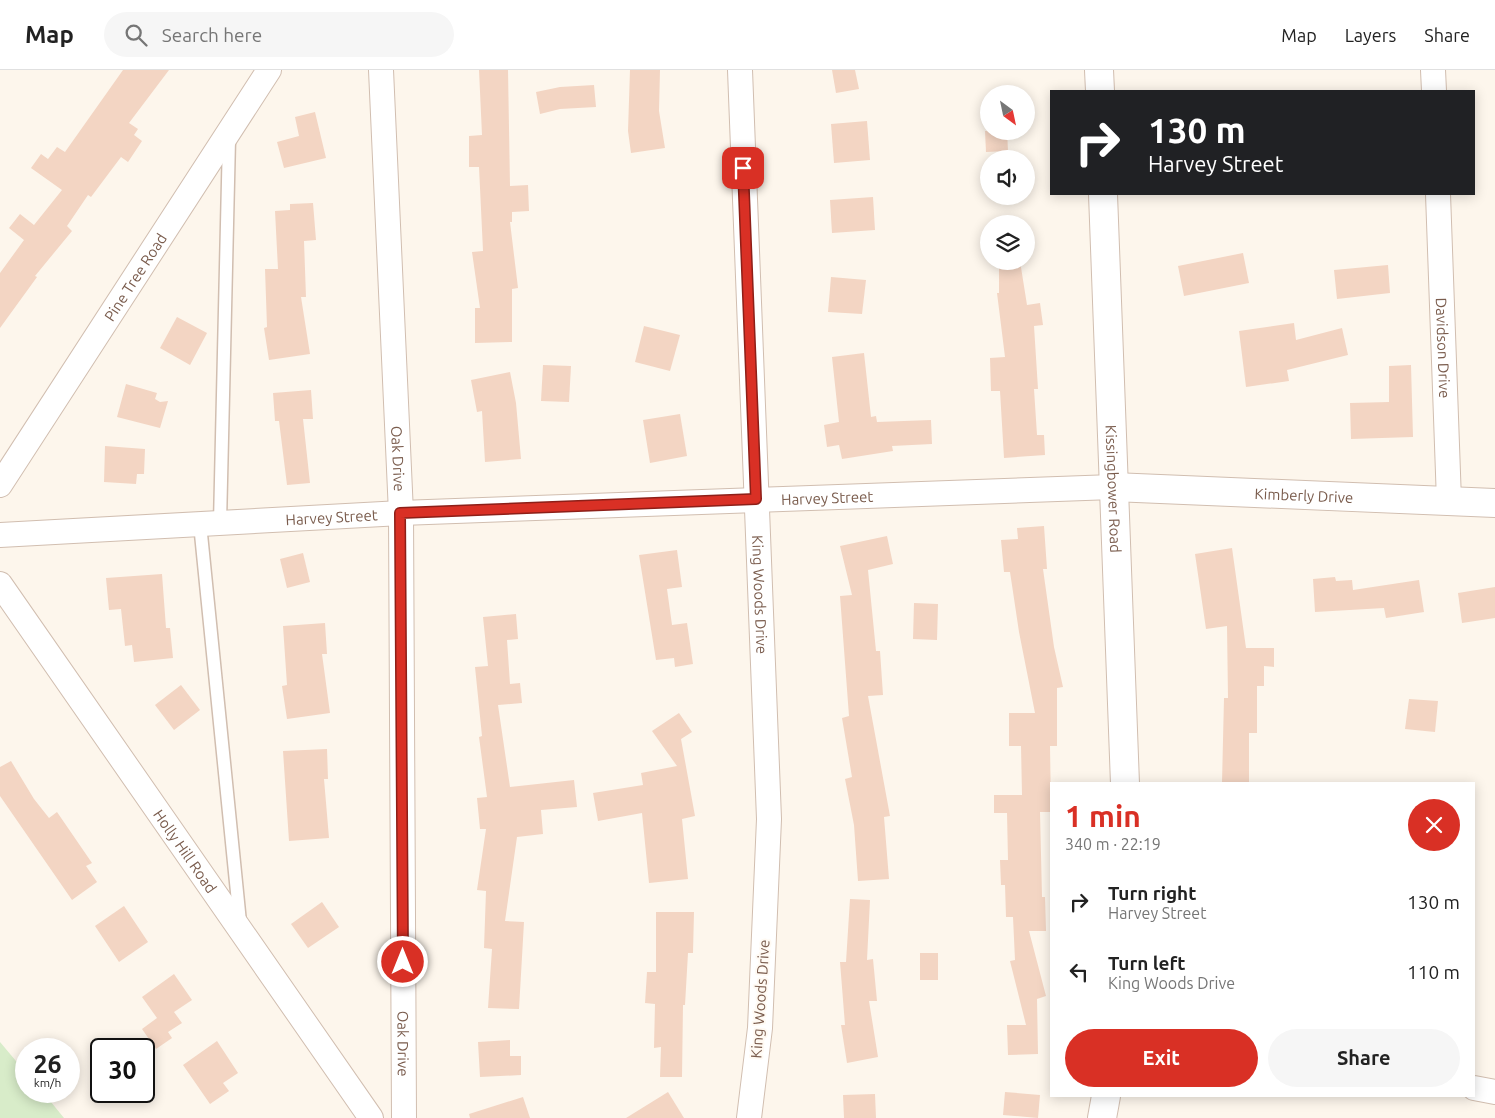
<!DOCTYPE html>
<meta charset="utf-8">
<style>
body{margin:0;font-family:Ubuntu,sans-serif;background:#f6f6f6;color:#222;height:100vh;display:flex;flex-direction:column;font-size:19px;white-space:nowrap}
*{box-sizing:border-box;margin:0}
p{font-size:16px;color:#767676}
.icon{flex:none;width:28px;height:28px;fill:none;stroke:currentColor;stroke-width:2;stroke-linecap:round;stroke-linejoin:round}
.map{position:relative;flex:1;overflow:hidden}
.panel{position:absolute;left:1050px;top:712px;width:425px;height:315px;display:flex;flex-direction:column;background:#fff;border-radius:0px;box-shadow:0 2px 12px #0003}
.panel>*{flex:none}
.guide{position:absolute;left:1050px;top:20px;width:425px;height:105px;border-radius:0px;box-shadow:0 2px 12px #0003;background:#202124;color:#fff;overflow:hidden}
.needle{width:32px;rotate:147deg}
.tools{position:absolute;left:980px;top:15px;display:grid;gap:10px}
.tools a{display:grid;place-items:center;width:55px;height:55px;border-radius:50%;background:#fff;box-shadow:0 2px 12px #0003;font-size:25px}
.speed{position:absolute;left:15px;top:968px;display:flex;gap:10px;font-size:25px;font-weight:700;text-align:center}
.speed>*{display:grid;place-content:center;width:65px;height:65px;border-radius:50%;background:#fff;box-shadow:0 2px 12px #0003;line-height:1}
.speed small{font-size:12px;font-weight:400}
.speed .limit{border:2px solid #111;border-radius:8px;background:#fff;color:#111}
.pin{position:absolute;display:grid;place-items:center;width:42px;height:42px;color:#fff;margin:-21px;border-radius:10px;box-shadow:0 2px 8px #0006}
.me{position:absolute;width:55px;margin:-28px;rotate:0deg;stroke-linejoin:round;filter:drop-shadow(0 0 4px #0008)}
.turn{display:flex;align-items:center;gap:18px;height:105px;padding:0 15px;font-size:22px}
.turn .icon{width:65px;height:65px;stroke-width:2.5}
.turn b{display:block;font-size:35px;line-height:42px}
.round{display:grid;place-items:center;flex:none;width:52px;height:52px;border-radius:26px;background:#f6f6f6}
.head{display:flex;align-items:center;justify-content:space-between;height:85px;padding:0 15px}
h1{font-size:30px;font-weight:700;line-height:38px;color:#d93025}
.primary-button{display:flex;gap:10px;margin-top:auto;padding:10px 15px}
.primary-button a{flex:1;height:58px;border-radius:30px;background:#d93025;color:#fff;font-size:20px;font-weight:700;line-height:58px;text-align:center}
.primary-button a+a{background:#f6f6f6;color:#222}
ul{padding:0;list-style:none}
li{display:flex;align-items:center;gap:15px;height:70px;padding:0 15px}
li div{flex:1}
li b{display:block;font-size:19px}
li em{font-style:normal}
header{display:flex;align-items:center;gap:30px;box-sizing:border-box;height:70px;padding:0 25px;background:#fff;border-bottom:1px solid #e0e0e0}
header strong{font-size:24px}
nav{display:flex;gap:28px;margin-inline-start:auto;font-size:18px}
.search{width:350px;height:45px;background:#f6f6f6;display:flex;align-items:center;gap:12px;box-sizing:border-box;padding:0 18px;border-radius:28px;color:#767676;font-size:19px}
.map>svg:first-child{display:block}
</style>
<header>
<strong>Map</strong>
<div class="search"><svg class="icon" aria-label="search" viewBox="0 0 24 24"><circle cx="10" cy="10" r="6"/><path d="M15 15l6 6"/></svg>Search here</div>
<nav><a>Map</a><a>Layers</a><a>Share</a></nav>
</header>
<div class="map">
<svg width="1495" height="1048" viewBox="0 0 1495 1048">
<rect width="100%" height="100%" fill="#fdf6ec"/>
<polygon fill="#d8ecc9" points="0,972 26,1003 26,1021 42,1021 64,1048 0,1048"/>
<g fill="#f3d5c3">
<polygon points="123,0 169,0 129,53 138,59 134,65 142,71 128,92 121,87 91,127 88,125 67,156 72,161 35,206 37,207 0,258 0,203 24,170 9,158 20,144 34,155 62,120 31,98 41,84 48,89 57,77 65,82"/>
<polygon points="479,0 508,0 510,116 528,115 529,141 512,142 512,152 510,152 518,218 512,219 512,272 475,273 475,238 480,238 472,182 483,181 479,97 469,97 469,66 482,65"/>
<polygon points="630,0 660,0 659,41 665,78 631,83 628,61"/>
<polygon points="832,0 855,0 859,19 836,23"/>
<polygon points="594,15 596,37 560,39 540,44 536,22 560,17"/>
<polygon points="315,42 326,88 284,98 277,72 299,66 295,47"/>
<polygon points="867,51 870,90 834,93 831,54"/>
<polygon points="985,61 1007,61 1008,81 986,82"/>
<polygon points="873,127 875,160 832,163 830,130"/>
<polygon points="313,133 316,170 304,171 306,227 301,227 310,284 269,290 264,258 267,257 265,199 278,199 275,141 290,140 290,134"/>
<polygon points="1243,183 1249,213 1184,226 1178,196"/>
<polygon points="999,191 1020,191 1027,235 1040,233 1043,255 1034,256 1038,319 1034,319 1037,365 1044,365 1045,385 1004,388 1000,321 991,321 990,288 1005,287 997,223 999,223"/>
<polygon points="1388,195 1390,223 1337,229 1334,200"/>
<polygon points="831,207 866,210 862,244 828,242"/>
<polygon points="177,247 207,263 190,295 160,278"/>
<polygon points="1294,253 1296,270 1342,258 1348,285 1287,300 1289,311 1246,317 1239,261"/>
<polygon points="644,256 680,265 670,301 635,292"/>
<polygon points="864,283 871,347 876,346 877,352 931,350 932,374 892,376 893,381 842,389 839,375 827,377 824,355 839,352 832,287"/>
<polygon points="543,295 571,296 569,332 541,331"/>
<polygon points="1411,295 1413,367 1351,369 1350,333 1389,332 1389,296"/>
<polygon points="510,302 516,333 521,389 485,392 482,341 477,342 471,310"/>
<polygon points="126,314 157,323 155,329 160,332 168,331 160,358 117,347"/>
<polygon points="311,320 313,349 303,349 310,413 287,415 279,351 275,351 273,323"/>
<polygon points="680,344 687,386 650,393 643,350"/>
<polygon points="105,376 145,379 144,404 137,404 136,414 104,412"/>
<polygon points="1044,456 1047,499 1043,499 1054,577 1063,617 1057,618 1057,676 1050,676 1051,742 1040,742 1042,827 1045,827 1046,861 1029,861 1046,926 1037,929 1038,984 1008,985 1007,955 1026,955 1010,891 1015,890 1013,847 1006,847 1005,815 1001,815 1000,790 1008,790 1007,743 994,743 994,725 1022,725 1021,676 1009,676 1009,643 1035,643 1019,562 1010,502 1004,502 1001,470 1018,469 1017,458"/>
<polygon points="887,466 893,494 868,500 876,581 880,581 883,625 868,626 890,746 884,747 889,809 858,811 854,755 845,709 852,707 842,648 849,646 840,526 852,525 840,476"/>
<polygon points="1232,478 1246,578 1274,578 1274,597 1264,596 1264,616 1257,616 1257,663 1249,663 1249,714 1222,713 1224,628 1228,628 1227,556 1206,559 1195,484"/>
<polygon points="677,480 682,517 667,519 672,555 687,553 693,594 675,597 674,588 656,590 639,485"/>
<polygon points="303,483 310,512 287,518 280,489"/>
<polygon points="162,504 166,558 170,558 173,588 134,592 132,575 125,576 121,539 109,540 106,508"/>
<polygon points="1335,507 1336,511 1352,510 1353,520 1419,510 1424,542 1386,548 1384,538 1315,542 1313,509"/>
<polygon points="1495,517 1495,548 1462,553 1458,523"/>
<polygon points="914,533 938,534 937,570 913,569"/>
<polygon points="516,544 518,569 507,570 510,614 520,613 522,633 498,635 510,717 574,710 577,737 541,740 543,764 517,767 505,851 524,852 519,939 488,938 492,879 484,878 486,821 477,820 486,759 480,759 477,728 487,727 479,667 482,666 475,597 488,596 483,547"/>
<polygon points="325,553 327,584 322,584 330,643 287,649 282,616 287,615 283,556"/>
<polygon points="181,615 200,640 174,660 155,635"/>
<polygon points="1409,629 1438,631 1435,662 1405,659"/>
<polygon points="679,643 692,662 681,669 695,746 682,749 688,809 649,813 642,743 598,751 593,723 643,715 641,703 677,696 652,661"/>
<polygon points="327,679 328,709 324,709 329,768 289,771 283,681"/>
<polygon points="11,691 34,729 49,748 57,742 92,793 86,796 97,812 72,830 0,726 0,697"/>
<polygon points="850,829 870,830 867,890 873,889 877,931 869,931 878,987 847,993 841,955 845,955 840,892 846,892"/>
<polygon points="322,832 339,857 308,878 291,854"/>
<polygon points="124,836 148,872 119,892 95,856"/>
<polygon points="656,842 694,842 693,883 688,883 685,935 683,935 682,1007 660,1007 661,977 654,978 655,934 645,933 647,902 656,902"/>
<rect x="920" y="883" width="18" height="27"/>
<polygon points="174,904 192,930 174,942 182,953 168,962 172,968 156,979 142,959 157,948 142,927"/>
<polygon points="510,970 510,986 521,986 521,1005 480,1007 478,972"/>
<polygon points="217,971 238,1003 223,1013 229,1021 210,1034 183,995"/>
<polygon points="668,1022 684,1048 626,1048"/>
<polygon points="1005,1022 1040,1025 1038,1048 1003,1045"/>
<polygon points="875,1024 876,1048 844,1048 843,1025"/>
<polygon points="523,1027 530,1048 470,1048 469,1044"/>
</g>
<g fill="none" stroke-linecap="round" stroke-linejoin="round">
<defs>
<g id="service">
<polyline points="220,453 229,69"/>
<polyline points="200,454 240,852"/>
</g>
<g id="minor">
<path id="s1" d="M381,0L401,443L404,1048"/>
<path id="s2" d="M740,0L769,749L760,958L749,1048"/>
<polyline points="1433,0 1434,21"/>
<path id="s3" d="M1438,124L1449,431"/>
<path id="s4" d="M0,415L269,0"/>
<path id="s5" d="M0,465L401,443L1113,417"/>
<path id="s6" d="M0,514L371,1048"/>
<polyline points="1474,1018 1495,1022"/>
</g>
<g id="tertiary">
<polyline points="1099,0 1100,21"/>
<path id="s7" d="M1103,124L1125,714"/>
<path id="s8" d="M1113,417L1495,433"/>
<polyline points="1102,1048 1106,1026"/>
</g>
</defs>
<use href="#service" stroke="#d1beb0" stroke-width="15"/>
<use href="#minor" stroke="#d1beb0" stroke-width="26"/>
<use href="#tertiary" stroke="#d1beb0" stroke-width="30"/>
<use href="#service" stroke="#fff" stroke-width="12"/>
<use href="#minor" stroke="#fff" stroke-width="24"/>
<use href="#tertiary" stroke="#fff" stroke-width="28"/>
</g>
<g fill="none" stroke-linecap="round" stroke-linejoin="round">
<defs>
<polyline id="route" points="403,892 400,443 756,429 743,98"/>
</defs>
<use href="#route" stroke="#8d1f18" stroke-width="12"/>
<use href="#route" stroke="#d93025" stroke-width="9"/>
</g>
<g text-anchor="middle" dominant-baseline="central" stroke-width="4" stroke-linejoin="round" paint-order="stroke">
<g font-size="15" fill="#7a5c4d" stroke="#fffaf3">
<text stroke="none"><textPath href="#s4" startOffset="248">Pine Tree Road</textPath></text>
<text stroke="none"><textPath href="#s3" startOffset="154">Davidson Drive</textPath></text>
<text stroke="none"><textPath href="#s1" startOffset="389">Oak Drive</textPath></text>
<text stroke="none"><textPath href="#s7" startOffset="295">Kissingbower Road</textPath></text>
<text stroke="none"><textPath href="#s8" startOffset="191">Kimberly Drive</textPath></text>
<text stroke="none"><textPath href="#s5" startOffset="828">Harvey Street</textPath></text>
<text stroke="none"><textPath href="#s5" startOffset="332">Harvey Street</textPath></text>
<text stroke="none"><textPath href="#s2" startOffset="525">King Woods Drive</textPath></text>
<text stroke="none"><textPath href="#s6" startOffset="325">Holly Hill Road</textPath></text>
<text transform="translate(760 929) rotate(-86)">King Woods Drive</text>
<text stroke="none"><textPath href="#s1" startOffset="974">Oak Drive</textPath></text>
</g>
</g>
</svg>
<div class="tools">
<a><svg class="needle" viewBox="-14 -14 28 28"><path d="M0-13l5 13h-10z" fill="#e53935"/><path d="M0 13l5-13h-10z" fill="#767676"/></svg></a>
<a><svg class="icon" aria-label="sound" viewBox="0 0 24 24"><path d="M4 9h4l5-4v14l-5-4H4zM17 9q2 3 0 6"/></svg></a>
<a><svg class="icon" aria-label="layers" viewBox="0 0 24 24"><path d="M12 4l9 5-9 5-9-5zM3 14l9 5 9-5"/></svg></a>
</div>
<div class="speed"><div>26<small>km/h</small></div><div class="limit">30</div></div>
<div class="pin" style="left:743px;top:98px;background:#d93025"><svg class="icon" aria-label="arrive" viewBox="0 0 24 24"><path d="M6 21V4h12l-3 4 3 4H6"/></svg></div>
<svg class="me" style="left:403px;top:892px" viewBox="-20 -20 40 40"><circle r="17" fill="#d93025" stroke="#fff" stroke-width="3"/><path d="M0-11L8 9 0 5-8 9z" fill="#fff"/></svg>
<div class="guide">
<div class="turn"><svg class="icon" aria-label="right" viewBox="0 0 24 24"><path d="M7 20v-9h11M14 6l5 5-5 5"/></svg><div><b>130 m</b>Harvey Street</div></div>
</div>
<section class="panel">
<div class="head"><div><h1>1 min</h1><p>340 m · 22:19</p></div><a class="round" style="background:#d93025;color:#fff"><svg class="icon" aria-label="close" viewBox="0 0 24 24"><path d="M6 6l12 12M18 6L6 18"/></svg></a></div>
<ul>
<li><svg class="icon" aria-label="right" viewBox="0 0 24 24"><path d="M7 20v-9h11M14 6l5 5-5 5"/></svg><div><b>Turn right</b><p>Harvey Street</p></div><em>130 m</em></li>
<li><svg class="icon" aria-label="left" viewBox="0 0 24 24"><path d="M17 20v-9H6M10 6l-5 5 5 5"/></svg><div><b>Turn left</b><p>King Woods Drive</p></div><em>110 m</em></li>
</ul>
<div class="primary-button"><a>Exit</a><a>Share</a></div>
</section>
</div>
